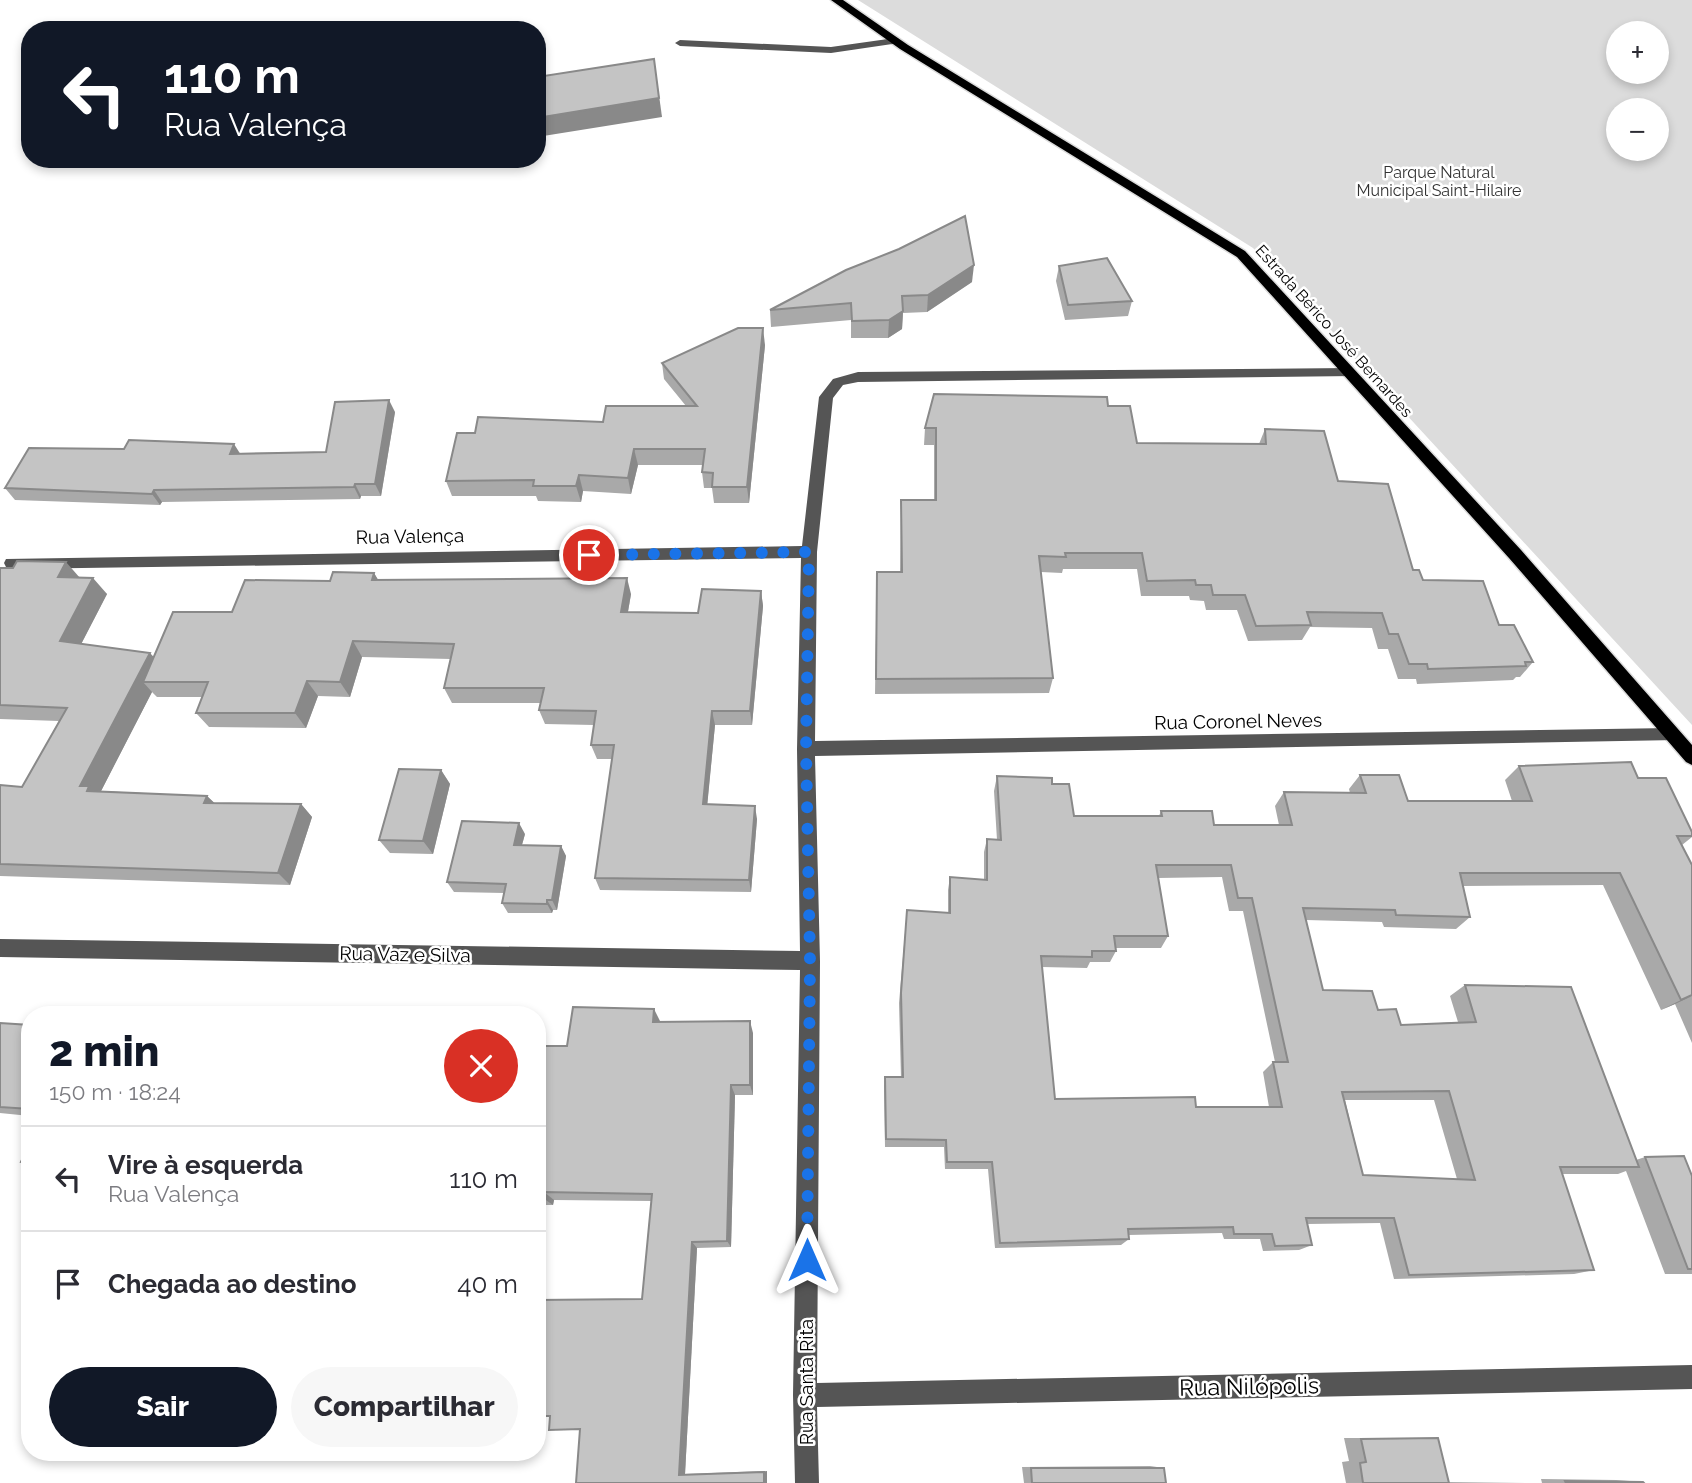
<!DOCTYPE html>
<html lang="pt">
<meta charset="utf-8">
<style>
body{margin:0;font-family:Raleway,sans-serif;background:#f7f7f7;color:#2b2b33;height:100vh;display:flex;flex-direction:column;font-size:26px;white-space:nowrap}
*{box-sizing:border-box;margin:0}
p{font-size:23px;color:#7c7c81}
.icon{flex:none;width:38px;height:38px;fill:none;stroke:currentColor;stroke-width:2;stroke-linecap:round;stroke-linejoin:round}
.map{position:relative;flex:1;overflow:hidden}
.drawer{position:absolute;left:21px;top:1006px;width:525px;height:455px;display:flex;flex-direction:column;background:#fff;border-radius:28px;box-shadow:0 4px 10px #0003}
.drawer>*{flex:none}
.hud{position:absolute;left:21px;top:21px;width:525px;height:147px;border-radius:28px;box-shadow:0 4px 10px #0003;background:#111827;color:#fff;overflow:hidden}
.tools{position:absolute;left:1606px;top:21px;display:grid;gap:14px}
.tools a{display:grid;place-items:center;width:63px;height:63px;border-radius:50%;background:#fff;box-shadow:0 4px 10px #0003;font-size:35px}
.pin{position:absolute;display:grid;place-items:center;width:60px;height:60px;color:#fff;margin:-30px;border:4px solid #fff;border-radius:50%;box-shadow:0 2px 7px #0007}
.me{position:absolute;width:77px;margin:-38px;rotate:0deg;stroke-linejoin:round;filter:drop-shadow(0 0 5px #0008)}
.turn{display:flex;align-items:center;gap:24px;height:147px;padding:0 28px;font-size:32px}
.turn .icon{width:91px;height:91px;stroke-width:2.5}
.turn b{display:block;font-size:49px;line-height:60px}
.round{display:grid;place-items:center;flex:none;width:74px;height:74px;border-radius:37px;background:#f7f7f7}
.head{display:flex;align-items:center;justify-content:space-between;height:119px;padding:0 28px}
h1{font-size:42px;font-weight:800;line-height:52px;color:#111827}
.action{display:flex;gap:14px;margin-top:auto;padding:14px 28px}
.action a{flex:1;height:80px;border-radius:42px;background:#111827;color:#fff;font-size:28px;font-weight:800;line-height:80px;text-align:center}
.action a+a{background:#f7f7f7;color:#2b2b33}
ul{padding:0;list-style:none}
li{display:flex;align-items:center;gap:21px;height:105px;padding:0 28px;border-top:2px solid #e1e1e2}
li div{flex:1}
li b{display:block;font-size:26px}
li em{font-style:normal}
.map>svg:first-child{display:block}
</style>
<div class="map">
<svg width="1692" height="1483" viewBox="0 0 1692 1483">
<rect width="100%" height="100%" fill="#fff"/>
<path fill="#dcdcdc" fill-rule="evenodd" d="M858,0H1692V725L1253,248ZM1619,33H1657V72H1619ZM1619,110H1657V149H1619Z"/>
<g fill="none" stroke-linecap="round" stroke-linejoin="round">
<defs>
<polygon id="major" points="831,0 843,0 908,45 1245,251 1521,550 1692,745 1692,765 1686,762 1509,558 1237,257 900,49"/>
</defs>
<use href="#major" stroke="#dbdbdb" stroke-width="3"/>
<g fill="#555" fill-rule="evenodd">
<polygon points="895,38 899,39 899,43 831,53 680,46 675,43 680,40 831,47"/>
<polygon points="1349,368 1354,370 1354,376 858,382 843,385 833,398 817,552 815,741 1671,728 1677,730 1680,735 1677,740 815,756 820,961 817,1383 1692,1365 1692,1389 817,1407 819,1483 795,1483 793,1395 800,970 0,957 0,939 800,951 797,749 801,558 12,569 6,567 4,563 6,559 802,546 819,397 833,379 858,372"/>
</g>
<use href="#major" fill="#000" fill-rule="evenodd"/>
</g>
<g fill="#a9a9a9" fill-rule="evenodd">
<polygon points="1059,266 1132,301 1128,316 1065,320 1056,281"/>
<polygon points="972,282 927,312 903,313 902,329 888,338 851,338 851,320 771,327 770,310"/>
<polygon points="765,345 749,503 714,503 712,488 704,488 702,472 703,465 638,465 631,494 583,491 581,502 538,501 536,496 452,496 446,481 475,433 603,422 686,406 664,379 662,363"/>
<polygon points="1108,406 1137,443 1259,444 1265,429 1338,481 1423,580 1499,625 1533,662 1520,677 1516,677 1513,680 1417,684 1416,679 1398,679 1388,649 1378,649 1372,628 1310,627 1302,640 1248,641 1237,610 1206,610 1204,601 1190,600 1189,596 1141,596 1137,569 1063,569 1062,573 1041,572 1053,678 1049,693 875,694 877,572 900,572 901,500 934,500 934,445 924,445 925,428"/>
<polygon points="395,412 381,496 361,496 360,499 162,502 160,505 15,500 5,488 240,453 326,452"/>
<polygon points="0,568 80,577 107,594 81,644 154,657 232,612 330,581 374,573 378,580 631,594 628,612 698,613 761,591 763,606 752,725 715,725 707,805 757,819 751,892 600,890 595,878 612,759 597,759 591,745 594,725 545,724 539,710 541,703 452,703 444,688 451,659 362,657 350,697 318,696 306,728 209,727 196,713 202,697 157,697 152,692 101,791 207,796 214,803 301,804 312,817 290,885 0,876 0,785 22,787 59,721 0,719"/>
<path d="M1519,766L1638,778L1692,832V837L1682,845L1692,865V1043L1675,1004L1661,1010L1603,885L1463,886L1470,917L1456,929L1384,927L1382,922L1306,920L1323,990L1378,1010L1401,1025L1458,1022L1450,996L1465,985L1636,1160L1645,1157L1692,1176V1274H1665L1626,1171L1618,1174H1562L1594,1270L1574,1274L1394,1279L1380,1223L1307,1224L1312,1245L1299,1250L1263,1251L1260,1239H1224L1222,1233L1128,1235L1129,1239L1121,1245L995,1248L988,1169H945L944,1147H885L884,1086L885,1077H901L899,1003L907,910L948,913V890L950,877L984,880V852L987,839L997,840L994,791L997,776L1052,784L1074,816H1159L1161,811L1214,825H1279L1275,806L1284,792L1350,793L1349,789L1360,775L1408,801H1512L1505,780ZM1222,877L1229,911H1243L1275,1062H1273L1263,1072L1269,1107H1196L1055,1099L1042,967L1087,968L1090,962H1110L1116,951V948H1161L1168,936L1158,878ZM1345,1100H1434L1457,1179L1363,1175Z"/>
<polygon points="441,770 450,784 433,854 390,853 379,840"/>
<polygon points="525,834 522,845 561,846 566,856 557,910 553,910 552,913 508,913 502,903 504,893 454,892 447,882"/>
<polygon points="660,1022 753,1033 753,1095 735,1095 731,1247 697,1248 685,1474 767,1471 767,1483 576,1483 580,1429 550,1417 537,1417 537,1300 642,1299 651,1201 554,1200 553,1205 537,1205 537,1046 567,1046"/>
<polygon points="0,1023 30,1025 30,1116 0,1113"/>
<polygon points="1344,1438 1418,1438 1448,1482 1525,1483 1346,1483 1342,1462 1349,1461"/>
<polygon points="1150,1466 1164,1468 1166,1483 1024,1483 1022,1467"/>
<polygon points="1541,1479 1616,1480 1643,1482 1644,1483 1542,1483"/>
</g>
<g fill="#898989">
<polygon points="654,59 662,117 537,137 537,118"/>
<polygon points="974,265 972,282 927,312 928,295"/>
<polygon points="903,311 902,329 888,338 889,320"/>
<polygon points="763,328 765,345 749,503 747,487"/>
<polygon points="389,400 395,412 381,496 375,484"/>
<polygon points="234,444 241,455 230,454"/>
<polygon points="634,449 638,465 631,494 628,478"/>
<polygon points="579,475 583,491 581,502 576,486"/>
<polygon points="355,484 361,496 360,499 354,487"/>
<polygon points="154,490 162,502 160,505 152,494"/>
<polygon points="66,562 80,578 58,577"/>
<polygon points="374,573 383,588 372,580"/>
<polygon points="93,578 107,594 75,656 60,641"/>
<polygon points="627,578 631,594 625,628 621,612"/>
<polygon points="761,591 763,606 752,725 750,711"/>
<polygon points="353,641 362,657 350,697 340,682"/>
<polygon points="150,653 164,668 143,682 152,692 99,795 105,800 80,786"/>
<polygon points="307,681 318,696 306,728 295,713"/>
<polygon points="712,711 715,725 706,818 703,804"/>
<polygon points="441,770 450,784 433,854 423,841"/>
<polygon points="207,796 221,809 204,803"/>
<polygon points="301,804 312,817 290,885 278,873"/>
<polygon points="755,806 757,819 751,892 749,880"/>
<polygon points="519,823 525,834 519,855 514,845"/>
<polygon points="561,846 566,856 557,910 552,900"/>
<polygon points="547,900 553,910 552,913 547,904"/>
<polygon points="1692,996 1675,1004 1661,1010 1681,1000"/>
<polygon points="654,1009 660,1021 653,1022"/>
<polygon points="750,1021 753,1033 753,1095 750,1085"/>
<polygon points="731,1085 735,1095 731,1247 727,1241"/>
<polygon points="544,1192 554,1200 553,1205 543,1198"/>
<polygon points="692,1242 697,1248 685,1474 679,1475"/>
<polygon points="767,1471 767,1483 764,1483 764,1472"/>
</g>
<g fill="#c4c4c4" stroke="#898989" stroke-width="2" fill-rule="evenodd">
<polygon points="654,59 659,98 537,118 537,77"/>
<polygon points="965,216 974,265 928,295 902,296 903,311 889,320 852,321 851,303 770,310 846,270 899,249"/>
<polygon points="1107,258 1132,301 1068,305 1059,266"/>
<polygon points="738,328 763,328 747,487 712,487 713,473 702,472 705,449 634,449 628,478 579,475 576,486 533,486 534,480 446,481 457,433 475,433 478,417 603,422 606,406 697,406 662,363"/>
<polygon points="934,394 1107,397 1108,406 1130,406 1137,443 1266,444 1265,429 1324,431 1338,481 1388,484 1413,570 1419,570 1423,580 1483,581 1499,625 1514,625 1533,662 1525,662 1526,666 1428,669 1427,664 1409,664 1398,634 1389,634 1382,613 1307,612 1311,625 1256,626 1245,595 1213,595 1211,585 1196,585 1195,580 1147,581 1142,553 1065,553 1066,557 1039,556 1053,678 876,679 877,572 902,572 901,500 936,500 936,428 925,428"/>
<polygon points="389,400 375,484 355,484 354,487 154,490 152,494 5,488 29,448 124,449 129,440 234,444 230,454 326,452 335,402"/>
<polygon points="17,561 66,562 58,577 93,578 60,641 150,653 80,786 89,786 87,791 207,796 204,803 301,804 278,873 0,864 0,785 22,787 67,708 0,705 0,568 13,568"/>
<polygon points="333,572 374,573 372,580 627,578 621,612 698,613 702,589 761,591 750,711 712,711 703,804 755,806 749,880 595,878 614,745 591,745 596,711 539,710 544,688 444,688 454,644 353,641 340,682 307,681 295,713 196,713 208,682 143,682 173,612 232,612 245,580 330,581"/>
<path d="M1631,762L1638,778H1666L1692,832V836H1677L1692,865V995L1681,1000L1620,873H1460L1470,917L1396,915L1395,910L1303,908L1323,990L1372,991L1378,1010L1396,1009L1401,1025L1476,1022L1465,985L1571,987L1639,1167H1560L1594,1270L1409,1275L1394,1218H1306L1312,1245L1275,1246L1272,1234H1234L1233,1227L1128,1229L1129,1239L1000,1243L992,1162H947L946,1140L886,1139L885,1077H903L901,993L907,910L950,913V877L987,880V839L1001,840L997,776L1052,778V784H1069L1074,816H1162L1161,811H1212L1214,825H1292L1284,792L1366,793L1360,775H1399L1408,801H1532L1519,766ZM1156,865H1231L1238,898H1252L1288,1062H1273L1282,1107H1196L1195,1097L1055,1099L1041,956L1092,957V951H1116L1114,936H1168ZM1449,1091L1475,1180L1363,1175L1342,1092Z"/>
<polygon points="399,769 441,770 423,841 379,840"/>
<polygon points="462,821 519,823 514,845 561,846 552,900 547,900 547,904 502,903 506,884 447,882"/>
<polygon points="573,1007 654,1009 653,1022 750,1021 750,1085 731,1085 727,1241 692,1242 679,1475 764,1472 764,1483 576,1483 580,1429 549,1430 550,1416 537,1416 537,1300 642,1299 652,1194 544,1192 543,1198 537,1197 537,1046 567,1046"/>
<polygon points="92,1012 114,1015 90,1015"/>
<polygon points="0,1023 30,1025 30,1109 0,1107"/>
<polygon points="30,1143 30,1163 21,1162"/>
<polygon points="1684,1156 1692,1176 1692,1269 1688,1269 1645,1157"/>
<polygon points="1438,1438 1449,1483 1363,1483 1360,1463 1366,1462 1361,1439"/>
<polygon points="1031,1468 1164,1468 1166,1483 1032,1483"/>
<polygon points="1565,1481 1643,1482 1644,1483 1566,1483"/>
</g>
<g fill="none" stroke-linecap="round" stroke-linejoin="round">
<polyline stroke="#1a73e8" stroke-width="12" stroke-dasharray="0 21.6" points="589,555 809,552 806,748 810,961 807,1260"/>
</g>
<g text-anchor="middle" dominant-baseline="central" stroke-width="5" stroke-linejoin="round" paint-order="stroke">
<g font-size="16" fill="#333" stroke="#fff">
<text x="1439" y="172">Parque Natural<tspan x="1439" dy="18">Municipal Saint-Hilaire</tspan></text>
</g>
<g font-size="16" fill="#000" stroke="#fff">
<text transform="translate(1334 331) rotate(48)">Estrada Bérico José Bernardes</text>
</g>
<g font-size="19" fill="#000" stroke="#fff">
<text transform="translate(410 536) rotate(-1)">Rua Valença</text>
<text transform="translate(1238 721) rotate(-1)">Rua Coronel Neves</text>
<text transform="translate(405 954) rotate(1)">Rua Vaz e Silva</text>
<text transform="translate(806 1382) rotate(-90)">Rua Santa Rita</text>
</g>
<g font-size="23" fill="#000" stroke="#fff">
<text transform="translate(1249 1386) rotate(-1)">Rua Nilópolis</text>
</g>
</g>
</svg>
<div class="tools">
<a>+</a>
<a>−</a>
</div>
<div class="pin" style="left:589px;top:555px;background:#d93025"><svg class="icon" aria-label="arrive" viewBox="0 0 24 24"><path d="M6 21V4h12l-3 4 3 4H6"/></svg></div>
<svg class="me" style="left:807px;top:1260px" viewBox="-20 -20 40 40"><path d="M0-17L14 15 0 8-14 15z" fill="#1a73e8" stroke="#fff" stroke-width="4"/></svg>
<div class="hud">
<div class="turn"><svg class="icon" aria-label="left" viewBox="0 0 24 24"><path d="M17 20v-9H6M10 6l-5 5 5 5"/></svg><div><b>110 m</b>Rua Valença</div></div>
</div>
<section class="drawer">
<div class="head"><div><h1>2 min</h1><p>150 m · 18:24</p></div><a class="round" style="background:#d93025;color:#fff"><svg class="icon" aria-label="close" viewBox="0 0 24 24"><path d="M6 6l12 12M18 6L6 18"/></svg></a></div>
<ul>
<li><svg class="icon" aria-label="left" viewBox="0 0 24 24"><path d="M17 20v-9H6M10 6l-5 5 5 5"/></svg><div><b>Vire à esquerda</b><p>Rua Valença</p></div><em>110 m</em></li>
<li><svg class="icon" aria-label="arrive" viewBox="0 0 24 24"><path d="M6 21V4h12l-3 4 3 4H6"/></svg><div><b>Chegada ao destino</b></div><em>40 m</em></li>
</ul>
<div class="action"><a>Sair</a><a>Compartilhar</a></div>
</section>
</div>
